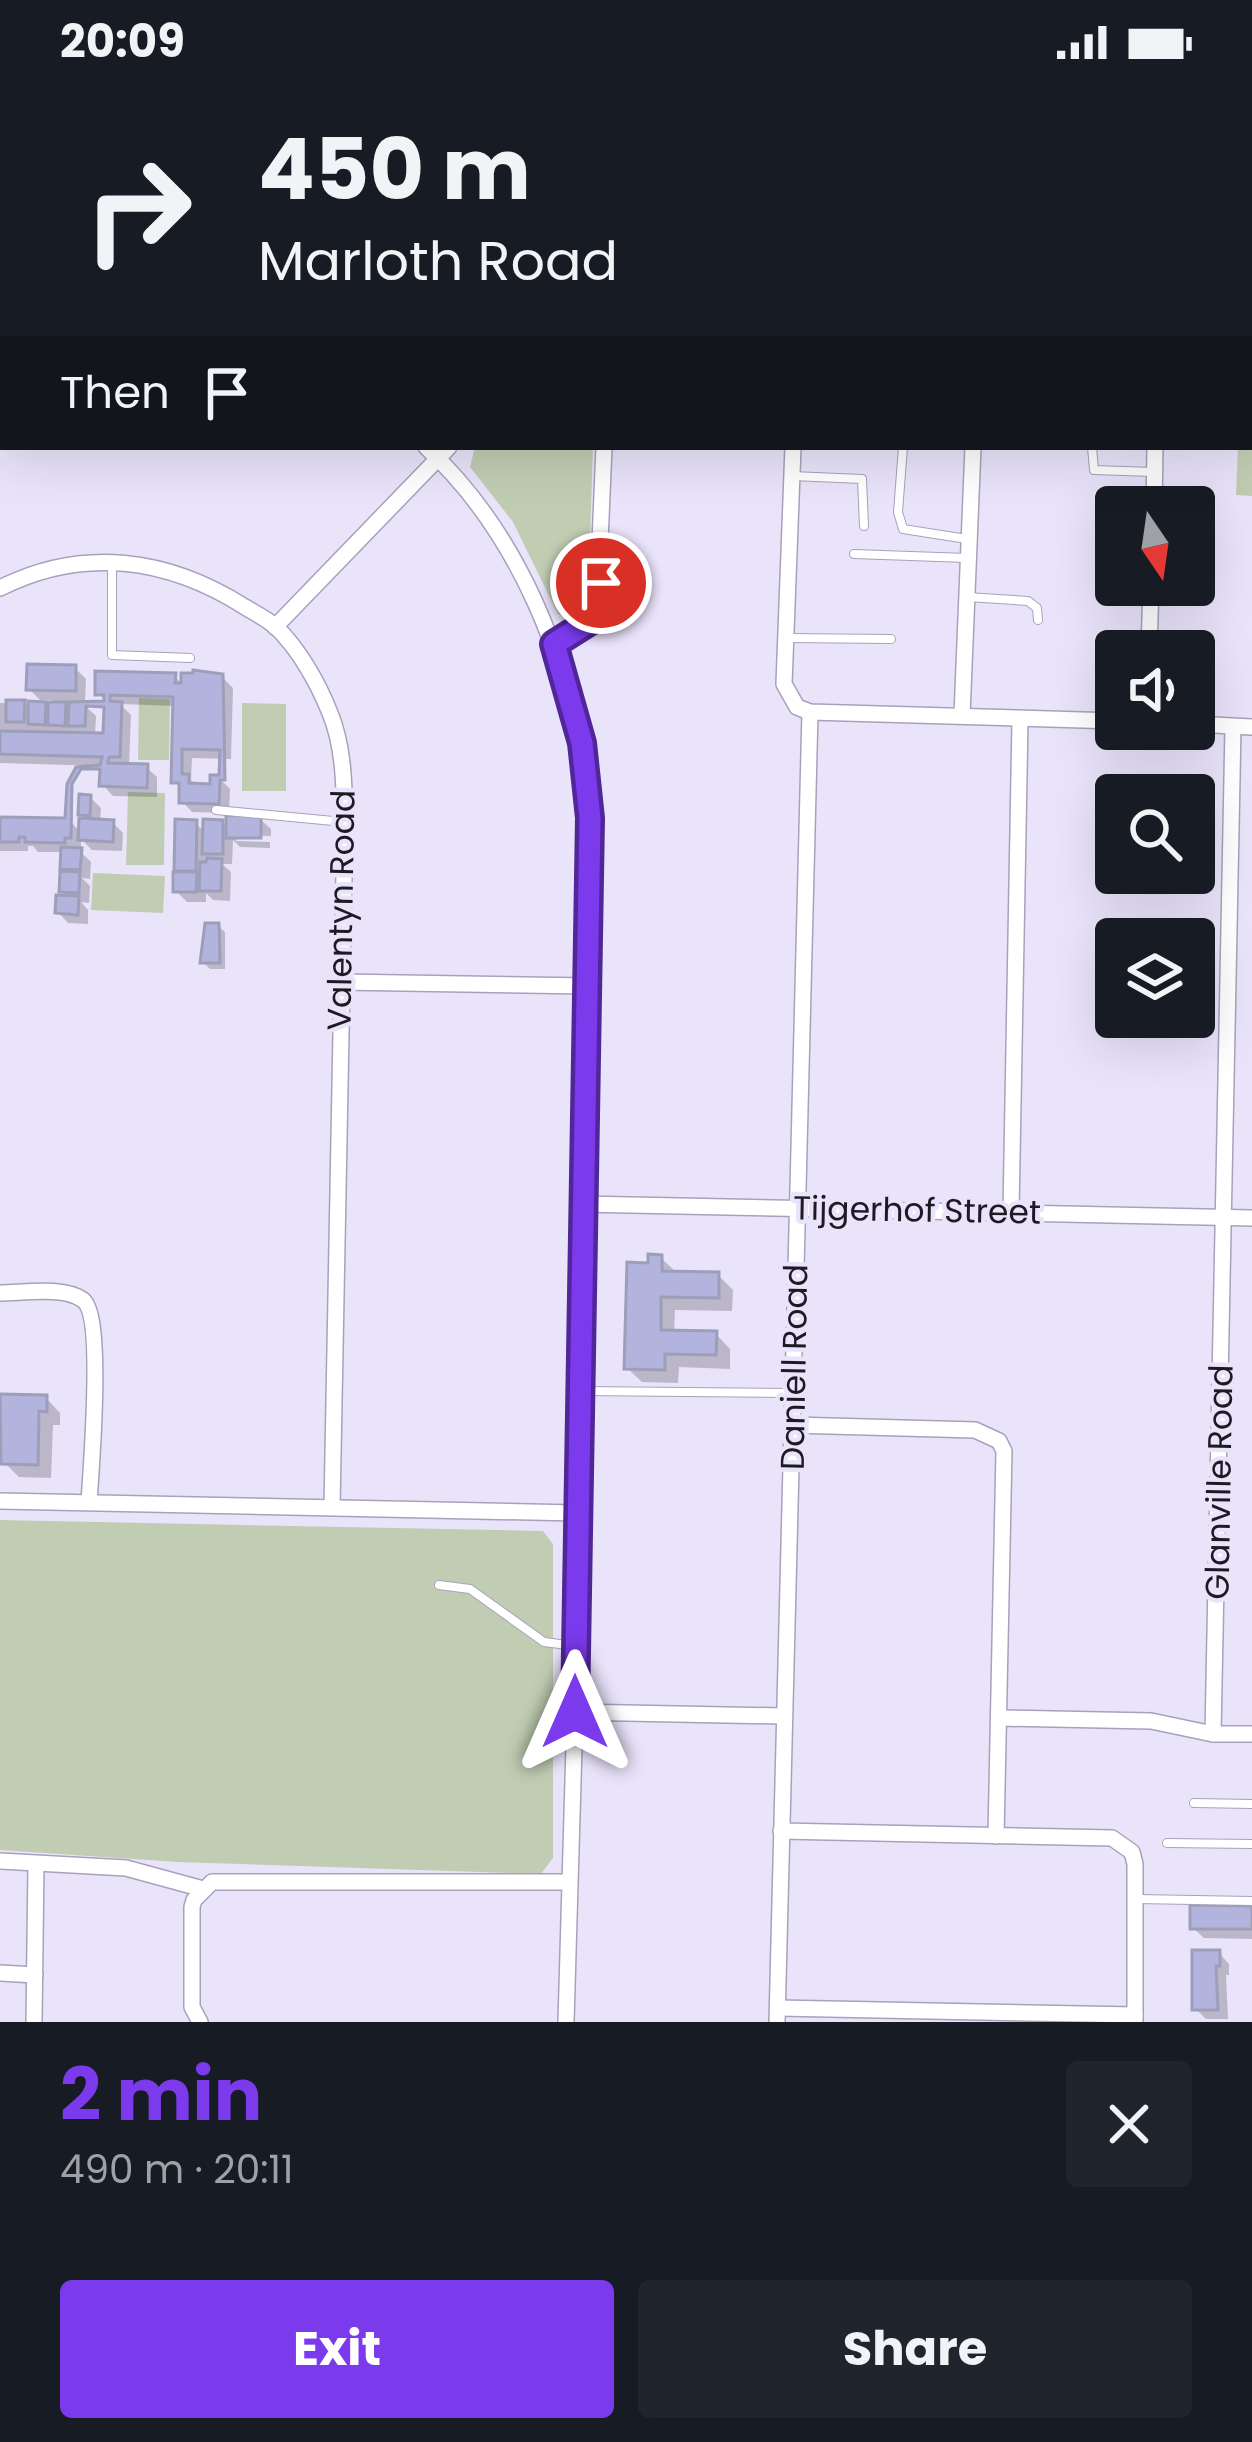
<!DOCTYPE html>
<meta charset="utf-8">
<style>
body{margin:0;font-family:Poppins,sans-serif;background:#20242c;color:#f1f3f6;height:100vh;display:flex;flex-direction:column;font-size:45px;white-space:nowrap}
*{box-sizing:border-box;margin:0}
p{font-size:39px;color:#9ea1a6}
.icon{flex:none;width:66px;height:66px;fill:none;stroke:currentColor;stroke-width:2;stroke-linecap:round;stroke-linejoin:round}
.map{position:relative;height:1938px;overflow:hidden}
.sheet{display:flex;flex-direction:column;background:#171b24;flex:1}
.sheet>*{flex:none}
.banner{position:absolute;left:0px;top:0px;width:1254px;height:366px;box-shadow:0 12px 48px #0002;background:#171b24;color:#f1f3f6;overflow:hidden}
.needle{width:78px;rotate:167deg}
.buttons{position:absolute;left:1095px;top:402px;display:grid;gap:24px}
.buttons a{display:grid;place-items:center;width:120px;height:120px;border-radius:12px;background:#171b24;box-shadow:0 12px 48px #0002;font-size:60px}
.pin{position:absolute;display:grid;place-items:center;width:102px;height:102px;color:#fff;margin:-51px;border:6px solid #fff;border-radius:50%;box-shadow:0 3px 12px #0007}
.me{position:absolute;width:132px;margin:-66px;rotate:0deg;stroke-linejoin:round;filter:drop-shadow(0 0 9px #0008)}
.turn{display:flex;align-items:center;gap:42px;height:252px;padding:0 60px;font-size:54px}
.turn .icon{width:156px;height:156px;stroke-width:2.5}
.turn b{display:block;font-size:84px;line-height:102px}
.then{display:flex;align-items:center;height:114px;padding:0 60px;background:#0003;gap:24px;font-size:45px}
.round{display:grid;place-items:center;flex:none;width:126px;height:126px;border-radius:12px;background:#20242c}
.head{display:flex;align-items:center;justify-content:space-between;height:204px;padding:0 60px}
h1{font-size:72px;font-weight:700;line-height:90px;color:#7c3aed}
.cta{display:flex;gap:24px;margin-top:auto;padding:24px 60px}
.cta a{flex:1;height:138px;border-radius:12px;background:#7c3aed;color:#fff;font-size:48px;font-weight:700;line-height:138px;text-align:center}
.cta a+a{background:#20242c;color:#f1f3f6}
.status{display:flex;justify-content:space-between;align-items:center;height:84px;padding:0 60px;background:#171b24;direction:ltr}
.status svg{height:33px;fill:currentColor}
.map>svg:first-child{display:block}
</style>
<div class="status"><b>20:09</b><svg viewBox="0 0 49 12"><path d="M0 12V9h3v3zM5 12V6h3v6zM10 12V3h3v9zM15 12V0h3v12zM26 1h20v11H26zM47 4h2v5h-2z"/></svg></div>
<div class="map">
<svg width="1252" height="1938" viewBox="0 0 1252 1938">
<rect width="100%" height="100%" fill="#eae4fb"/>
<g fill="#c1cdb3">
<polygon points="1252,256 1252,412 1236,411 1238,363 1251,363"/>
<polygon points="475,363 593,363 588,516 580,530 566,533 558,530 513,438 470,383"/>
<polygon points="139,614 170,615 169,676 138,676"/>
<polygon points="242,619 286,620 286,707 242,707"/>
<polygon points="128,708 165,709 164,781 126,781"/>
<polygon points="93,789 165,792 163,829 91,826"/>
<polygon points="0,1436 543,1447 553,1460 553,1774 541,1790 177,1778 0,1766"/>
</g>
<g fill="#0003">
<polygon points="75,584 86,595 85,617 80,617 96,632 95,652 106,653 107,619 98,609 174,592 184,601 222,593 233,604 231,675 192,674 191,696 197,702 213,703 219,694 230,705 229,729 192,728 182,717 182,705 174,697 176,622 120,620 131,631 129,682 146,683 157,693 157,713 113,712 103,701 104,682 0,679 0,619 24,619 31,627 45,621 51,627 52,616 40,616 29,605"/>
<polygon points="90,713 101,724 100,738 113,739 123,749 122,767 92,766 81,755 81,763 76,763 91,778 90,795 82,794 90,802 89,819 81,818 88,826 88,840 68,839 58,828 69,815 62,807 70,791 63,783 64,768 38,768 33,762 28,762 28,767 0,767 0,736 71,738 81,749 88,737 81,730"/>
<polygon points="260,735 271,745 271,752 236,751 236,757 270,758 270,764 240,763 233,756 232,780 222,780 231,788 230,817 213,816 206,809 206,818 187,818 176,807 178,738 195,739 206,749 222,739 229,745"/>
<polygon points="218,842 225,848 225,885 210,885 203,878"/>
<polygon points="661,1174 676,1188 718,1191 733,1206 732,1227 675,1226 674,1249 716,1250 730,1265 730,1285 679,1283 678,1299 642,1298 627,1284 651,1182"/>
<polygon points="0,1313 46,1314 60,1329 60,1341 53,1341 51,1394 19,1393 4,1378 5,1332 0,1327"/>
<polygon points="1252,1825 1252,1855 1204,1854 1193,1844"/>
<polygon points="1219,1869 1229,1880 1229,1891 1226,1891 1228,1935 1206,1935 1195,1924"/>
</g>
<g fill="#b3b4dd" stroke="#9d9eb9" stroke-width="3" fill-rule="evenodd">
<polygon points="27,580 76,581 76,607 26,606"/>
<path d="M193,586L223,590L225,696H220L219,720L179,719V699H171L173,613L110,611V617L122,618L120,673H109L108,679L148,680L147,704L99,702L100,685H81L72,700L71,754H65V759L25,758V753H19V758H0V733L65,734L67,700L76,683L100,681L102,673L0,670V647L103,649L104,623L86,622L85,642H68L69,618L104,617V611H95V587L176,589L175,599H181V589H193ZM182,665L220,666L219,691H210V700L189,699V690H182Z"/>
<polygon points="6,616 25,616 24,638 6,638"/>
<polygon points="28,617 46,618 45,641 28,640"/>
<polygon points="48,618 66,618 65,642 48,641"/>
<polygon points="79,710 91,711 90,732 78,731"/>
<polygon points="226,731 261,732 261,754 226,754"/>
<polygon points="79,734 114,736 113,758 78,756"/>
<polygon points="175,735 197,736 196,787 174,787"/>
<polygon points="203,735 223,736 223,770 202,770"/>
<polygon points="61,763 82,764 80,786 60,785"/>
<polygon points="207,774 222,775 221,807 199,807 200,778 206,778"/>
<polygon points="60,787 80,788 79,809 59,808"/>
<polygon points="173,788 197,788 196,808 173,808"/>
<polygon points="56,811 79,812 78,831 55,829"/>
<polygon points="205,839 219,839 220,879 200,879"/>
<polygon points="648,1170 662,1171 662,1187 719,1188 719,1214 661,1213 661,1246 717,1247 716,1271 665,1270 665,1286 624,1285 627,1178 648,1179"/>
<polygon points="0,1310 47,1311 47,1328 39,1327 38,1381 1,1380"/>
<polygon points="1190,1821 1252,1822 1252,1845 1190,1845"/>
<polygon points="1192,1866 1220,1866 1220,1882 1216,1882 1218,1926 1192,1926"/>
</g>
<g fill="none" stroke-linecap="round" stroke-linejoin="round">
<defs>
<g id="lane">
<polyline points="921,0 921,3"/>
<polyline points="903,363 898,428 903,445 967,455"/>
<polyline points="1092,363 1094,386 1153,388"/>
<polyline points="792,392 862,395 864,442"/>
<polyline points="854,470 967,474"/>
<polyline points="112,478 112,571 190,574"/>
<polyline points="967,513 1028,517 1037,524 1038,536"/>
<polyline points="785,554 891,555"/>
<polyline points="216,726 344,738"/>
<polyline points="580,1307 793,1309"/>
<polyline points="439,1501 470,1505 544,1558 575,1562"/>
<polyline points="1194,1719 1252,1720"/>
<polyline points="1167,1759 1252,1760"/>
<polyline points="1136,1815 1252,1817"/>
</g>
<g id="street">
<polyline points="15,3 17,0"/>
<polyline points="225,3 227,0"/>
<polyline points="431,3 432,0"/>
<polyline points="617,3 617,0"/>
<polyline points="806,3 807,0"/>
<polyline points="988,3 988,0"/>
<polyline points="1171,3 1171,0"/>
<polyline points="1251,24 1252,24"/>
<polyline points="0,32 3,27"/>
<polyline points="0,107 3,109"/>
<path d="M426,363C520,450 568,576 588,699L575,1628L566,1938"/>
<polyline points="793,363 784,600 797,623 810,628 1116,637"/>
<polyline points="1154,423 1155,363"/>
<path d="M0,504C83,462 168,474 245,523C255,529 267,535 276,543C299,565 318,599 330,629C344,663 344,701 345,738L332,1423"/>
<polyline points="275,543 449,363"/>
<polyline points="554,560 586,543 597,528 604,363"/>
<polyline points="1149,567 1151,501"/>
<polyline points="962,631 973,363"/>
<polyline points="1194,640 1252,643"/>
<polyline points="340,898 588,902"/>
<polyline points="581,1120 1252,1134"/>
<polyline points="1011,1128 1020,636"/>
<path d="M0,1209C23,1209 64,1202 83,1216C104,1232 91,1386 89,1418"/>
<polyline points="793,1341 975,1346 999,1357 1004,1367 996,1752"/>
<polyline points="0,1417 576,1429"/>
<polyline points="575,1628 783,1632"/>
<polyline points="999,1634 1151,1637 1213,1650 1252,1650"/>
<polyline points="1213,1650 1233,643"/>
<polyline points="781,1747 1112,1754 1132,1768 1135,1780 1135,1938"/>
<polyline points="0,1777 126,1784 203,1805"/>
<polyline points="0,1889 35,1891"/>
<polyline points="778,1924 1135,1931"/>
<polyline points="34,1938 36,1780"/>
<polyline points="200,1938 192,1923 192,1823 194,1816 212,1798 568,1798"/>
<polyline points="777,1938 810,628"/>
</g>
</defs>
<use href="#lane" stroke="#a8a1bc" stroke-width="10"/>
<use href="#street" stroke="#a8a1bc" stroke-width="18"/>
<use href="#lane" stroke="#fff" stroke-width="8"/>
<use href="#street" stroke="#fff" stroke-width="15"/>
</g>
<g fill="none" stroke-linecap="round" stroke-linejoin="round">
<defs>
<polyline id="route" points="575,1628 590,734 582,659 554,560 592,536 601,499"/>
</defs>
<use href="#route" stroke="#51269a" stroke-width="30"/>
<use href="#route" stroke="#7c3aed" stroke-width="21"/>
</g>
<g text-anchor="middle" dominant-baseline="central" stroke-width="9" stroke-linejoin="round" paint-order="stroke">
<g font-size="33" fill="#1d1a24" stroke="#eae4fb">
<text transform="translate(341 826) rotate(-89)">Valentyn Road</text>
<text transform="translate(917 1126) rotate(1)">Tijgerhof Street</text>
<text transform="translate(794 1283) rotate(-89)">Daniell Road</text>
<text transform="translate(1219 1398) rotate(-89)">Glanville Road</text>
</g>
</g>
</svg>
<div class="buttons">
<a><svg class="needle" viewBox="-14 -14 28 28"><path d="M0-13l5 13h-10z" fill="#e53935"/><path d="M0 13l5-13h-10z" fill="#9ea1a6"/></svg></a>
<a><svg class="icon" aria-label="sound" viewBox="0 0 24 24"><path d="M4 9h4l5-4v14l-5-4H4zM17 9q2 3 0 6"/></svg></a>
<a><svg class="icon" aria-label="search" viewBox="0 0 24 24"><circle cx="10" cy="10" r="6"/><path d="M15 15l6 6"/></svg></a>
<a><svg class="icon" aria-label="layers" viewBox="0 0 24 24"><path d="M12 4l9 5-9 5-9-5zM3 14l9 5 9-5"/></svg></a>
</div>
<div class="pin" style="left:601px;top:499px;background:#d93025"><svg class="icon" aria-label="arrive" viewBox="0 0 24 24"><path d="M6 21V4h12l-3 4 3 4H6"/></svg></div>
<svg class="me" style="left:575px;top:1628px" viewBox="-20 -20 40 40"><path d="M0-17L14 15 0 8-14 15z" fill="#7c3aed" stroke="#fff" stroke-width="4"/></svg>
<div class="banner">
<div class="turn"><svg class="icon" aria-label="right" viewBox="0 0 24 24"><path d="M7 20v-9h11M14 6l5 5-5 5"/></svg><div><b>450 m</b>Marloth Road</div></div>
<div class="then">Then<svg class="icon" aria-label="arrive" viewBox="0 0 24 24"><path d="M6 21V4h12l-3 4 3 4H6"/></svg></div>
</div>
</div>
<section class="sheet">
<div class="head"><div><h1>2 min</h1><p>490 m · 20:11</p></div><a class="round"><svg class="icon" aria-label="close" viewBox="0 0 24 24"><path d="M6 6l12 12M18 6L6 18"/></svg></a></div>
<div class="cta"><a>Exit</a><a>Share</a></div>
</section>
